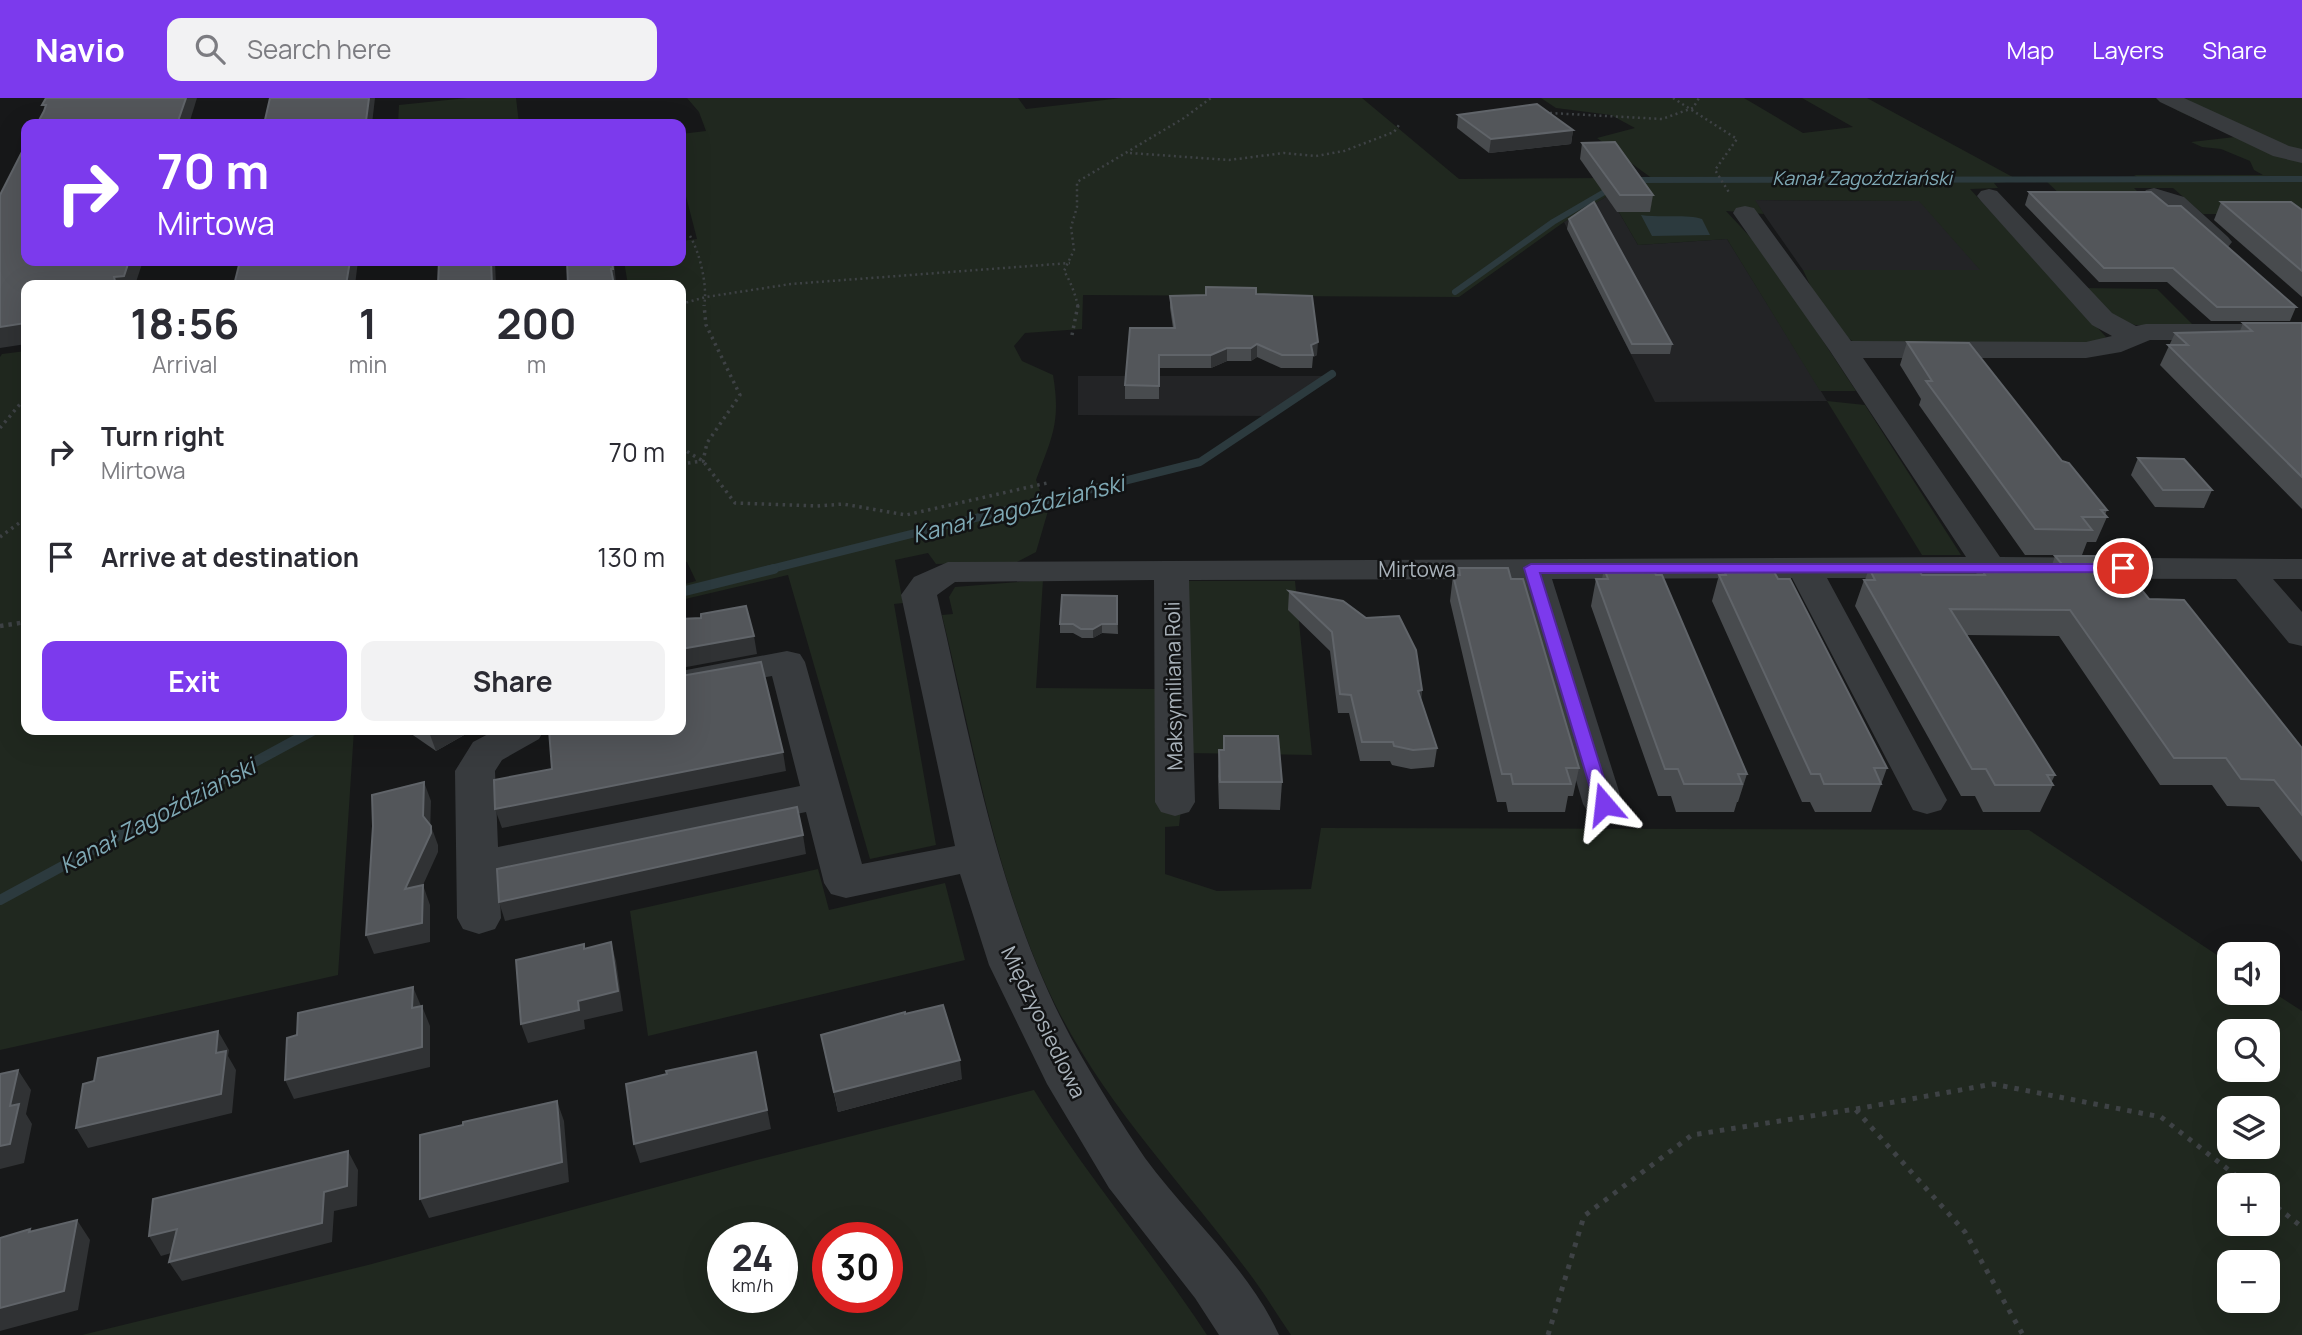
<!DOCTYPE html>
<meta charset="utf-8">
<style>
body{margin:0;font-family:Manrope,sans-serif;background:#f2f2f3;color:#2b2b33;height:100vh;display:flex;flex-direction:column;font-size:26px;white-space:nowrap}
*{box-sizing:border-box;margin:0}
p{font-size:23px;color:#7c7c81}
.icon{flex:none;width:38px;height:38px;fill:none;stroke:currentColor;stroke-width:2;stroke-linecap:round;stroke-linejoin:round}
.map{position:relative;flex:1;overflow:hidden}
.sheet{position:absolute;left:21px;top:182px;width:665px;height:455px;display:flex;flex-direction:column;background:#fff;border-radius:14px;box-shadow:0 7px 28px #0002}
.sheet>*{flex:none}
.hud{position:absolute;left:21px;top:21px;width:665px;height:147px;border-radius:14px;box-shadow:0 7px 28px #0002;background:#7c3aed;color:#fff;overflow:hidden}
.tools{position:absolute;left:2217px;top:844px;display:grid;gap:14px}
.tools a{display:grid;place-items:center;width:63px;height:63px;border-radius:14px;background:#fff;box-shadow:0 7px 28px #0002;font-size:35px}
.speed{position:absolute;left:707px;top:1124px;display:flex;gap:14px;font-size:35px;font-weight:700;text-align:center}
.speed>*{display:grid;place-content:center;width:91px;height:91px;border-radius:50%;background:#fff;box-shadow:0 7px 28px #0002;line-height:1}
.speed small{font-size:18px;font-weight:400}
.speed .limit{border:10px solid #d22;background:#fff;color:#111}
.pin{position:absolute;display:grid;place-items:center;width:60px;height:60px;color:#fff;margin:-30px;border:4px solid #fff;border-radius:50%;box-shadow:0 2px 7px #0007}
.me{position:absolute;width:77px;margin:-38px;rotate:343deg;stroke-linejoin:round;filter:drop-shadow(0 0 5px #0008)}
.turn{display:flex;align-items:center;gap:24px;height:147px;padding:0 21px;font-size:32px}
.turn .icon{width:91px;height:91px;stroke-width:2.5}
.turn b{display:block;font-size:49px;line-height:60px}
.eta{display:flex;justify-content:space-evenly;align-items:center;height:119px;text-align:center}
.eta b{font-size:42px;font-weight:700;line-height:49px}
.cta{display:flex;gap:14px;margin-top:auto;padding:14px 21px}
.cta a{flex:1;height:80px;border-radius:14px;background:#7c3aed;color:#fff;font-size:28px;font-weight:700;line-height:80px;text-align:center}
.cta a+a{background:#f2f2f3;color:#2b2b33}
ul{padding:0;list-style:none}
li{display:flex;align-items:center;gap:21px;height:105px;padding:0 21px}
li div{flex:1}
li b{display:block;font-size:26px}
li em{font-style:normal}
header{display:flex;align-items:center;gap:42px;box-sizing:border-box;height:98px;padding:0 35px;background:#7c3aed;color:#fff}
header strong{font-size:33px}
nav{display:flex;gap:38px;margin-inline-start:auto;font-size:24px}
.search{width:490px;height:63px;background:#f2f2f3;display:flex;align-items:center;gap:18px;box-sizing:border-box;padding:0 24px;border-radius:14px;color:#7c7c81;font-size:26px}
.map>svg:first-child{display:block}
</style>
<header>
<strong>Navio</strong>
<div class="search"><svg class="icon" aria-label="search" viewBox="0 0 24 24"><circle cx="10" cy="10" r="6"/><path d="M15 15l6 6"/></svg>Search here</div>
<nav><a>Map</a><a>Layers</a><a>Share</a></nav>
</header>
<div class="map">
<svg width="2302" height="1237" viewBox="0 0 2302 1237">
<rect width="100%" height="100%" fill="#171819"/>
<g fill="#232426">
<polygon points="1609,97 1638,147 1727,141 1827,303 1655,304 1564,124"/>
<polygon points="1754,102 1920,103 1981,172 1803,172"/>
<polygon points="1078,278 1324,278 1266,318 1078,317"/>
</g>
<g fill="#20281f" fill-rule="evenodd">
<polygon points="467,0 516,0 519,26 398,26 399,7"/>
<path d="M687,0H1018L1026,11L1122,0H1362L1459,81L1610,80L1628,84H1657L1597,40L1635,30L1611,17L1556,10L1541,0H1744L1803,35L1853,29L1802,0H1867L2020,83L1994,85L1998,90L1970,91L2106,239L2095,246L1854,244C1827,228 1816,199 1803,172H1980L1919,103L1755,102L1764,116L1726,113L1765,155L1856,293H1820L1727,141L1638,147L1609,97L1564,124L1459,199L1083,197L1082,231L1025,235L1014,248L1022,263L1053,277C1061,324 1052,339 1036,382L1048,413L1036,454L1017,464L936,466L928,455L895,462L903,505L894,506L936,747L870,761L788,477L681,502V487L696,483L687,464L681,463V187H628L624,163H681V143L697,141L681,79V36L706,33L699,14Z"/>
<polygon points="2176,0 2302,0 2302,55"/>
<polygon points="2176,12 2182,12 2302,62 2302,116 2203,116 2173,90 2134,90 2144,100 2064,100 2046,83 2142,82 2134,77 2263,77 2254,72 2250,63 2221,51 2202,49 2191,44 2235,39"/>
<polygon points="2084,190 2157,191 2193,227 2135,227 2109,217"/>
<polygon points="26,253 26,632 354,632 338,877 0,952 0,259 2,256"/>
<polygon points="1827,303 1865,307 1961,457 1922,457"/>
<path d="M1043,482L1036,590L1159,591L1181,711L1179,728L1165,729V776L1217,793L1311,791L1321,730L2029,732L2229,865L2230,894H2268V891L2302,913V1237H1291C1278,1218 1266,1198 1252,1179C1188,1092 1112,1015 1061,918C997,794 975,652 942,517L953,516L949,499L955,489ZM2230,933H2268V971H2230ZM2230,1010H2268V1048H2230ZM2230,1087H2268V1125H2230ZM2230,1164H2268V1202H2230Z"/>
<polygon points="1185,483 1295,483 1312,657 1185,655"/>
<polygon points="818,771 829,812 945,785 965,862 648,938 630,813"/>
<path d="M1034,992C1086,1078 1152,1153 1207,1237H82L368,1167L753,1063ZM723,1139H782V1199H723ZM828,1139H887V1199H828Z"/>
</g>
<path fill="#2c3a3e" d="M1641,117C1659,120 1689,116 1702,121L1710,137L1652,138Z"/>
<g fill="none" stroke-linecap="round" stroke-linejoin="round">
<g stroke="#2c3a3e" stroke-width="6">
<polyline points="1628,82 2302,81"/>
<polyline points="1455,194 1553,124 1613,89"/>
</g>
<polyline stroke="#2c3a3e" stroke-width="8" points="767,472 1200,364 1332,276"/>
<g stroke="#2c3a3e" stroke-width="10">
<polyline points="681,494 774,471"/>
<polyline points="0,802 314,632"/>
</g>
<g stroke="#3e4245" stroke-width="2.5" stroke-dasharray="2 3.5" stroke-linecap="butt">
<polyline points="1673,0 1737,41 1715,72 1730,96"/>
<polyline points="1550,15 1662,21 1693,10 1699,0"/>
<polyline points="1130,55 1229,62 1284,55 1316,58 1344,53 1394,34 1399,27"/>
<path d="M690,138C700,155 708,189 704,208"/>
<polyline points="681,206 706,199 791,186 1070,165"/>
<path d="M1078,208C1075,196 1071,184 1064,173L1074,152L1071,129L1077,109V84L1184,20L1211,0"/>
</g>
<g stroke="#3e4245" stroke-width="3.5" stroke-dasharray="2.5 4.5" stroke-linecap="butt">
<polyline points="1072,237 1078,207"/>
<polyline points="0,330 26,299"/>
<polyline points="681,350 703,363 735,405 817,408 843,406 906,417 1047,385"/>
<polyline points="681,366 703,363 707,345 740,297 706,227 704,207"/>
<polyline points="0,439 26,420"/>
</g>
<polyline stroke="#3e4245" stroke-width="4.5" stroke-dasharray="3.5 5" stroke-linecap="butt" points="0,528 26,524"/>
<g stroke="#3e4245" stroke-width="5" stroke-dasharray="4.5 7" stroke-linecap="butt">
<polyline points="1856,1011 1993,986 2161,1019 2248,1087"/>
<polyline points="2268,1102 2302,1129"/>
<polyline points="1548,1237 1584,1118 1692,1037 1855,1011 1965,1134 2023,1237"/>
</g>
<g fill="#383b3e" fill-rule="evenodd">
<polygon points="2156,0 2184,0 2289,48 2302,51 2302,65 2273,58 2160,4"/>
<polygon points="2154,90 2184,99 2228,139 2232,144 2228,149 2219,152 2210,149 2166,109 2146,102 2142,97 2146,92"/>
<path d="M1989,91L1997,93L2112,215L2136,228L2146,226H2302V242H2150L2121,254L2086,260H1863L2000,459L2302,461V481H2273L2302,514V548L2289,545L2236,481L1827,480L1947,702L1941,712L1927,716L1913,712L1792,480L1552,481L1623,706L1617,716L1603,720L1589,716L1583,706L1517,481L1189,482L1195,704L1189,714L1175,718L1161,714L1155,704L1154,482L955,484L937,497C974,655 1000,819 1083,961C1102,994 1123,1028 1145,1060C1188,1119 1248,1169 1279,1237H1219L1195,1200L1109,1090L1047,986L989,867L960,776L846,800L831,796L824,785L806,714L499,778L501,820L495,831L479,836L463,831L457,820L455,673L473,644L496,632H544L539,641L502,662L495,673L498,749L800,688L772,578L681,595V573L787,553L800,556L805,564L862,766L955,748L901,497L914,479L948,464L1966,459L1830,253L1733,115L1736,110L1745,108L1754,110L1851,243L2086,244L2112,238L2092,227L1981,103L1977,98L1981,93Z"/>
</g>
</g>
<g fill="#484b4e">
<polygon points="1458,17 1573,32 1571,46 1489,55 1457,30"/>
<polygon points="1582,45 1653,97 1650,114 1617,114 1580,61"/>
<polygon points="2029,94 2296,209 2290,223 2211,223 2167,184 2099,184 2025,107"/>
<polygon points="2221,104 2302,112 2302,199 2214,122"/>
<polygon points="1569,121 1672,246 1670,256 1631,256 1567,131"/>
<polygon points="1256,196 1317,257 1313,259 1312,270 1281,270 1257,259 1251,263 1227,263 1211,270 1159,270 1159,301 1125,301 1125,287 1173,230 1170,210 1170,198"/>
<polygon points="2243,225 2302,225 2302,411 2160,267 2175,235 2240,233"/>
<polygon points="1907,244 2062,363 2107,412 2105,417 2107,419 2096,444 2087,444 2082,457 2025,457 1919,307 1921,301 1900,267"/>
<polygon points="2138,360 2212,392 2204,410 2155,409 2131,377"/>
<polygon points="2055,458 2149,501 2302,650 2302,764 2259,709 2227,708 2212,687 2160,687 2059,538 1967,537 2055,677 2051,685 2053,687 2040,714 1983,714 1975,698 1961,698 1855,508 1864,482 1865,482 1869,470 1922,477 1976,477 1979,467 2052,467"/>
<polygon points="1459,470 1511,481 1579,670 1573,698 1568,698 1565,714 1508,714 1506,704 1497,704 1450,503 1453,477 1458,477"/>
<polygon points="1604,470 1747,676 1738,704 1737,704 1734,714 1676,714 1671,698 1658,698 1591,508 1596,481 1602,481"/>
<polygon points="1723,470 1778,481 1887,670 1871,714 1815,714 1810,704 1802,704 1712,503 1719,477 1721,477"/>
<polygon points="1289,493 1422,592 1421,602 1437,650 1434,669 1411,671 1392,667 1390,663 1360,663 1349,615 1338,615 1330,553 1288,512"/>
<polygon points="1117,498 1118,536 1102,535 1093,540 1082,540 1073,535 1060,535 1060,526"/>
<polygon points="409,632 473,632 436,653 410,635"/>
<polygon points="1219,652 1282,684 1280,712 1219,711 1218,679"/>
<polygon points="905,916 962,981 838,1014 821,937"/>
</g>
<g fill="#303234">
<polygon points="186,0 197,0 189,26 177,26"/>
<polygon points="369,0 375,0 372,26 362,26"/>
<polygon points="1573,32 1571,46 1489,55 1491,41"/>
<polygon points="129,163 143,163 135,187 116,187 114,179"/>
<polygon points="350,163 358,163 355,187 346,187"/>
<polygon points="491,163 495,163 496,187 492,187"/>
<polygon points="612,163 614,163 616,186 614,186 611,171"/>
<polygon points="26,225 26,246 0,250 0,229"/>
<polygon points="1318,244 1317,257 1313,259 1311,247"/>
<polygon points="1257,246 1257,259 1251,263 1251,250"/>
<polygon points="1227,250 1227,263 1211,270 1211,257"/>
<polygon points="1102,526 1102,535 1093,540 1093,531"/>
<polygon points="754,538 757,556 681,570 681,551"/>
<polygon points="1422,592 1420,610 1418,593"/>
<polygon points="433,632 473,632 436,653 429,634"/>
<polygon points="783,654 786,673 502,730 495,711"/>
<polygon points="424,684 431,703 430,736 431,728 438,747 438,754 423,787 430,807 430,844 374,856 366,837 423,718"/>
<polygon points="803,737 806,756 505,823 499,804"/>
<polygon points="611,844 616,863 623,913 584,922 585,931 528,945 521,926 578,903"/>
<polygon points="413,889 421,908 412,910"/>
<polygon points="422,908 430,928 430,969 294,1001 285,982"/>
<polygon points="218,933 229,952 228,958 236,972 232,1015 88,1050 76,1030 216,955"/>
<polygon points="756,954 771,1031 640,1065 634,1046"/>
<polygon points="960,962 962,981 838,1014 834,994"/>
<polygon points="18,972 31,992 26,1016 32,1026 24,1065 0,1071 0,1048"/>
<polygon points="557,1003 564,1023 569,1084 429,1120 420,1101"/>
<polygon points="348,1053 358,1072 357,1108 334,1113 332,1144 182,1183 169,1164 324,1094"/>
<polygon points="77,1122 90,1142 78,1212 0,1233 0,1210"/>
<polygon points="177,1131 189,1150 161,1158 149,1138"/>
</g>
<g fill="#53565a" stroke="#606469" stroke-width="2">
<polygon points="46,0 186,0 177,26 37,26 44,13 46,7 42,7"/>
<polygon points="270,0 369,0 366,23 363,23 362,26 264,26"/>
<polygon points="1537,6 1573,32 1491,41 1458,17"/>
<polygon points="1615,44 1653,97 1620,97 1582,45"/>
<polygon points="26,46 26,163 129,163 124,178 114,179 116,187 26,187 26,225 0,229 0,97"/>
<polygon points="2029,94 2151,94 2168,108 2181,108 2296,209 2217,209 2173,170 2104,170"/>
<polygon points="1594,104 1672,246 1632,246 1569,121"/>
<polygon points="2221,104 2291,104 2302,112 2302,173"/>
<polygon points="240,163 350,163 346,187 234,187"/>
<polygon points="439,163 491,163 492,187 436,187 438,186"/>
<polygon points="567,163 612,163 613,171 611,171 614,187 568,187"/>
<polygon points="1206,189 1256,190 1256,196 1312,198 1318,244 1311,247 1313,257 1282,257 1257,246 1251,250 1227,250 1211,257 1159,257 1159,288 1125,287 1130,230 1175,230 1170,198 1206,197"/>
<polygon points="2243,225 2302,225 2302,379 2168,247 2188,247 2175,235 2252,233"/>
<polygon points="1907,244 1969,245 2062,363 2069,365 2107,412 2101,412 2107,419 2082,419 2092,432 2035,431 1926,283 1932,283"/>
<polygon points="2138,360 2184,361 2212,392 2163,392"/>
<polygon points="2055,458 2114,458 2149,501 2184,502 2302,650 2302,717 2274,682 2241,681 2226,660 2174,660 2070,512 1950,511 2055,677 2047,677 2053,687 1995,687 1986,671 1972,671 1864,482 1875,482 1869,470 1917,470 1922,477 1985,477 1979,467 2062,466"/>
<polygon points="1459,470 1508,470 1511,481 1523,481 1579,670 1566,670 1571,686 1513,686 1511,676 1502,676 1453,477 1460,477"/>
<polygon points="1604,470 1653,470 1656,477 1662,477 1747,676 1738,676 1742,686 1684,686 1678,671 1665,671 1596,481 1608,481"/>
<polygon points="1723,470 1772,470 1778,481 1790,481 1887,670 1874,670 1881,686 1824,686 1820,676 1811,676 1719,477 1726,477"/>
<polygon points="1289,493 1343,503 1366,520 1399,518 1416,552 1422,592 1418,593 1437,650 1413,652 1394,648 1393,644 1362,644 1351,597 1340,596 1332,534"/>
<polygon points="1062,497 1117,498 1117,526 1102,526 1093,531 1081,531 1073,526 1060,526"/>
<polygon points="746,508 754,538 681,551 681,521 701,520 701,516"/>
<polygon points="761,564 783,654 495,711 494,682 552,671 549,632 681,632 681,578"/>
<polygon points="1224,638 1278,638 1282,684 1220,684 1219,652 1224,652"/>
<polygon points="424,684 423,718 431,728 431,735 405,791 423,787 422,825 366,837 373,728 372,697"/>
<polygon points="797,709 803,737 499,804 497,771"/>
<polygon points="611,844 618,893 578,903 579,912 521,926 516,862 584,846 584,851"/>
<polygon points="413,889 412,910 422,908 422,949 285,982 287,940 297,937 298,915"/>
<polygon points="943,907 960,962 834,994 821,937 905,914 905,916"/>
<polygon points="218,933 216,955 226,953 221,996 76,1030 83,986 94,983 98,960"/>
<polygon points="756,954 767,1012 634,1046 626,986 667,976 666,973"/>
<polygon points="18,972 10,1008 19,1006 10,1046 0,1048 0,976"/>
<polygon points="557,1003 562,1064 420,1101 420,1037 463,1027 463,1024"/>
<polygon points="348,1053 347,1088 324,1094 322,1125 169,1164 177,1131 149,1138 153,1101"/>
<polygon points="77,1122 64,1193 0,1210 0,1140 30,1131 29,1134"/>
</g>
<polygon fill="#7c3aed" stroke="#51269a" stroke-width="2" points="1531,466 2123,466 2130,470 2123,474 1540,475 1612,706 1604,711 1595,706 1524,470"/>
<g text-anchor="middle" dominant-baseline="central" stroke-width="5" stroke-linejoin="round" paint-order="stroke">
<g font-size="19" font-style="italic" fill="#7fa9b5" stroke="#121314">
<text x="1862" y="80">Kanał Zagoździański</text>
</g>
<g font-size="21" fill="#a9b2ba" stroke="#121314">
<text x="1417" y="471">Mirtowa</text>
<text transform="translate(1173 588) rotate(-91)">Maksymiliana Roli</text>
<text transform="translate(1044 924) rotate(64)">Międzyosiedlowa</text>
</g>
<g font-size="23" font-style="italic" fill="#7fa9b5" stroke="#121314">
<text transform="translate(1018 410) rotate(-14)">Kanał Zagoździański</text>
<text transform="translate(157 717) rotate(-28)">Kanał Zagoździański</text>
</g>
</g>
</svg>
<div class="tools">
<a><svg class="icon" aria-label="sound" viewBox="0 0 24 24"><path d="M4 9h4l5-4v14l-5-4H4zM17 9q2 3 0 6"/></svg></a>
<a><svg class="icon" aria-label="search" viewBox="0 0 24 24"><circle cx="10" cy="10" r="6"/><path d="M15 15l6 6"/></svg></a>
<a><svg class="icon" aria-label="layers" viewBox="0 0 24 24"><path d="M12 4l9 5-9 5-9-5zM3 14l9 5 9-5"/></svg></a>
<a>+</a>
<a>−</a>
</div>
<div class="speed"><div>24<small>km/h</small></div><div class="limit">30</div></div>
<div class="pin" style="left:2123px;top:470px;background:#d93025"><svg class="icon" aria-label="arrive" viewBox="0 0 24 24"><path d="M6 21V4h12l-3 4 3 4H6"/></svg></div>
<svg class="me" style="left:1604px;top:706px" viewBox="-20 -20 40 40"><path d="M0-17L14 15 0 8-14 15z" fill="#7c3aed" stroke="#fff" stroke-width="4"/></svg>
<div class="hud">
<div class="turn"><svg class="icon" aria-label="right" viewBox="0 0 24 24"><path d="M7 20v-9h11M14 6l5 5-5 5"/></svg><div><b>70 m</b>Mirtowa</div></div>
</div>
<section class="sheet">
<div class="eta">
<div><b>18:56</b><p>Arrival</p></div>
<div><b>1</b><p>min</p></div>
<div><b>200</b><p>m</p></div>
</div>
<ul>
<li><svg class="icon" aria-label="right" viewBox="0 0 24 24"><path d="M7 20v-9h11M14 6l5 5-5 5"/></svg><div><b>Turn right</b><p>Mirtowa</p></div><em>70 m</em></li>
<li><svg class="icon" aria-label="arrive" viewBox="0 0 24 24"><path d="M6 21V4h12l-3 4 3 4H6"/></svg><div><b>Arrive at destination</b></div><em>130 m</em></li>
</ul>
<div class="cta"><a>Exit</a><a>Share</a></div>
</section>
</div>
